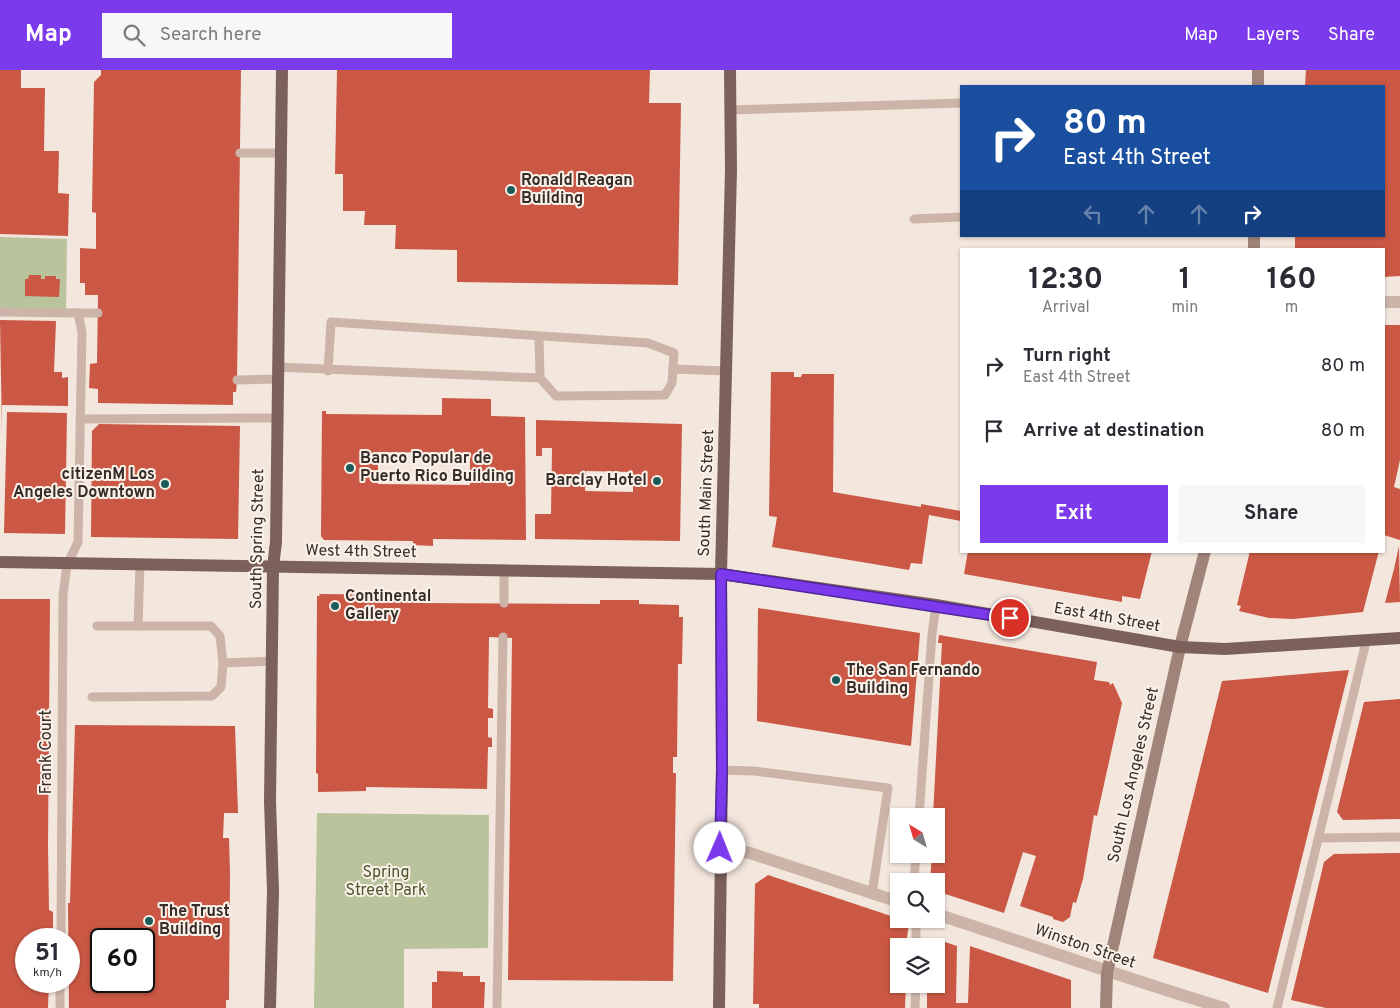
<!DOCTYPE html>
<style>
body{margin:0;font-family:Overpass,sans-serif;background:#f7f7f7;color:#2b2b33;height:100vh;display:flex;flex-direction:column;font-size:19px;white-space:nowrap}
*{box-sizing:border-box;margin:0}
p{font-size:16px;color:#7c7c81}
.icon{flex:none;width:28px;height:28px;fill:none;stroke:currentColor;stroke-width:2;stroke-linecap:round;stroke-linejoin:round}
.map{position:relative;flex:1;overflow:hidden}
.details{position:absolute;left:960px;top:178px;width:425px;height:305px;display:flex;flex-direction:column;background:#fff;border-radius:0px;box-shadow:0 1px 4px #0004}
.details>*{flex:none}
.top-card{position:absolute;left:960px;top:15px;width:425px;height:152px;border-radius:0px;box-shadow:0 1px 4px #0004;background:#1a4fa0;color:#fff;overflow:hidden}
.needle{width:32px;rotate:323deg}
.controls{position:absolute;left:890px;top:738px;display:grid;gap:10px}
.controls a{display:grid;place-items:center;width:55px;height:55px;border-radius:0px;background:#fff;box-shadow:0 1px 4px #0004;font-size:25px}
.speed{position:absolute;left:15px;top:858px;display:flex;gap:10px;font-size:25px;font-weight:700;text-align:center}
.speed>*{display:grid;place-content:center;width:65px;height:65px;border-radius:50%;background:#fff;box-shadow:0 1px 4px #0004;line-height:1}
.speed small{font-size:12px;font-weight:400}
.speed .limit{border:2px solid #111;border-radius:8px;background:#fff;color:#111}
.pin{position:absolute;display:grid;place-items:center;width:42px;height:42px;color:#fff;margin:-21px;border:2px solid #fff;border-radius:50%;box-shadow:0 1px 5px #0007}
.me{position:absolute;width:55px;margin:-28px;rotate:1deg;stroke-linejoin:round;filter:drop-shadow(0 0 4px #0008)}
.turn{display:flex;align-items:center;gap:18px;height:105px;padding:0 20px;font-size:22px}
.turn .icon{width:65px;height:65px;stroke-width:2.5}
.turn b{display:block;font-size:35px;line-height:42px}
.lanes{display:flex;align-items:center;height:48px;padding:0 20px;background:#0003;justify-content:center;gap:25px;direction:ltr}
.lanes .off{opacity:.35}
.eta{display:flex;justify-content:space-evenly;align-items:center;height:85px;text-align:center}
.eta b{font-size:30px;font-weight:700;line-height:35px}
.cta{display:flex;gap:10px;margin-top:auto;padding:10px 20px}
.cta a{flex:1;height:58px;border-radius:0px;background:#7c3aed;color:#fff;font-size:20px;font-weight:700;line-height:58px;text-align:center}
.cta a+a{background:#f7f7f7;color:#2b2b33}
ul{padding:0;list-style:none}
li{display:flex;align-items:center;gap:15px;height:65px;padding:0 20px}
li div{flex:1}
li b{display:block;font-size:19px}
li em{font-style:normal}
header{display:flex;align-items:center;gap:30px;box-sizing:border-box;height:70px;padding:0 25px;background:#7c3aed;color:#fff}
header strong{font-size:24px}
nav{display:flex;gap:28px;margin-inline-start:auto;font-size:18px}
.search{width:350px;height:45px;background:#f7f7f7;display:flex;align-items:center;gap:12px;box-sizing:border-box;padding:0 18px;border-radius:0px;color:#7c7c81;font-size:19px}
.map>svg:first-child{display:block}
</style>
<header>
<strong>Map</strong>
<div class="search"><svg class="icon" aria-label="search" viewBox="0 0 24 24"><circle cx="10" cy="10" r="6"/><path d="M15 15l6 6"/></svg>Search here</div>
<nav><a>Map</a><a>Layers</a><a>Share</a></nav>
</header>
<div class="map">
<svg width="1400" height="938" viewBox="0 0 1400 938">
<rect width="100%" height="100%" fill="#f3e6dd"/>
<g fill="#b9c39c">
<polygon points="0,167 67,169 66,245 0,245"/>
<polygon points="317,743 489,745 488,878 404,879 404,938 314,938"/>
</g>
<g fill="#ca5844" fill-rule="evenodd">
<polygon points="0,0 21,0 21,18 45,18 44,81 59,81 58,123 69,124 68,166 0,164"/>
<polygon points="101,0 241,0 237,310 236,322 233,322 233,335 98,333 98,319 89,318 90,294 97,293 98,225 85,225 85,213 80,213 80,178 96,179 96,143 92,142 94,12 101,5"/>
<polygon points="337,0 650,0 649,33 681,33 678,215 457,212 457,180 395,179 396,155 364,155 365,141 343,141 343,104 335,104"/>
<polygon points="1306,0 1400,0 1400,206 1384,207 1384,179 1295,179 1295,166 1384,166 1384,16 1305,16"/>
<polygon points="29,205 41,205 41,209 45,209 45,206 56,206 56,209 60,209 59,227 25,226 25,209 28,209"/>
<polygon points="0,250 56,251 54,302 62,302 62,308 68,307 68,336 2,335 2,362"/>
<polygon points="1384,255 1400,255 1400,390 1394,417 1400,419 1400,470 1384,465"/>
<polygon points="771,302 794,302 794,307 801,307 802,304 834,304 833,422 921,437 921,434 961,441 961,451 929,445 922,494 911,493 909,500 772,477 777,447 769,446"/>
<path d="M442,328L491,329V346L525,347L526,470L433,469V476L413,475V471L324,470L321,466L322,341H326V344L442,345ZM378,382L470,383V415L378,414Z"/>
<polygon points="7,342 67,343 65,464 4,463"/>
<path d="M536,350L682,354L680,471L535,469V444H551L552,378H542V386H536ZM586,401L633,402V422L585,421Z"/>
<polygon points="99,354 240,356 238,469 91,467 92,361"/>
<polygon points="1399,476 1400,532 1385,533 1394,499"/>
<polygon points="968,481 1152,481 1140,529 1122,526 1122,532 964,504"/>
<polygon points="1250,481 1379,481 1363,542 1293,549 1269,548 1239,541 1241,536 1237,535"/>
<polygon points="319,524 416,525 416,533 600,534 600,530 639,530 639,534 679,535 679,547 683,547 682,594 678,594 677,687 673,687 673,703 676,703 673,911 508,910 512,568 489,567 488,638 493,639 493,648 488,648 488,667 492,668 492,677 488,677 487,719 366,717 366,721 318,722 318,704 316,703 317,526 320,526"/>
<polygon points="0,529 50,529 48,775 49,840 53,842 53,858 49,859 49,869 26,869 26,911 49,911 48,938 0,938"/>
<polygon points="758,538 920,563 911,676 757,651"/>
<polygon points="939,565 1097,592 1094,610 1109,612 1110,615 1113,613 1122,633 1097,746 1094,745 1083,809 1076,833 1073,832 1070,847 1063,852 1053,849 1053,847 1020,836 1036,786 1026,783 1023,782 1004,843 936,821 936,811 930,811 932,784 936,784 936,746 933,746 942,573 938,573"/>
<polygon points="1349,600 1268,923 1153,888 1222,611"/>
<polygon points="1400,629 1400,749 1343,750 1337,742 1364,632"/>
<path d="M75,655L235,656L238,743H224L223,768H229L230,803L229,930H226V938H69L68,833H70ZM101,869H144V911H101Z"/>
<polygon points="1397,783 1400,783 1400,938 1326,938 1291,930 1324,792 1334,784"/>
<polygon points="768,805 909,852 906,876 899,876 899,914 906,914 905,938 759,938 759,934 753,934 755,814"/>
<polygon points="933,868 957,876 956,933 968,933 970,876 1071,910 1071,938 927,938 927,914 936,914 936,876 928,876 928,871"/>
<polygon points="437,901 463,902 463,906 480,906 480,912 485,912 484,938 432,938 432,912 437,912"/>
</g>
<g fill="none" stroke-linecap="round" stroke-linejoin="round">
<g stroke="#ccb5a8" stroke-width="9">
<polyline points="730,40 961,33"/>
<polyline points="240,83 282,83"/>
<polyline points="914,149 961,147"/>
<polyline points="0,242 78,243 82,262 78,472 67,495 63,525 61,869"/>
<polyline points="78,243 98,243"/>
<polyline points="539,268 540,308"/>
<polyline points="277,297 540,308 556,326 665,325 672,313 674,283 648,273 331,252 328,301"/>
<polyline points="673,299 727,301"/>
<polyline points="237,310 277,309"/>
<polyline points="80,349 277,348"/>
<polyline points="504,533 504,501"/>
<polyline points="97,556 211,556 220,566 223,593 273,591"/>
<polyline points="138,556 140,494"/>
<polyline points="92,627 212,626 221,617 223,593"/>
<polyline points="722,700 754,701 888,718 872,824"/>
<polyline points="919,746 932,564 936,535"/>
<polyline points="1319,768 1400,767"/>
<polyline points="914,811 916,784"/>
<polyline points="916,849 916,876"/>
<polyline points="60,938 60,911"/>
<polyline points="497,938 503,567"/>
<polyline points="915,938 916,914"/>
<polyline points="1277,938 1366,572"/>
</g>
<g stroke="#ccb5a8" stroke-width="12">
<polyline points="1384,232 1400,232"/>
<polyline points="720,778 750,783 899,832"/>
<path d="M936,844C1032,875 1127,909 1224,938"/>
</g>
<g stroke="#a08479" stroke-width="12">
<polyline points="1258,16 1258,0"/>
<polyline points="1254,179 1254,166"/>
<polyline points="1106,938 1107,903 1180,577 1205,481"/>
</g>
<g stroke="#7b6159" stroke-width="12">
<polyline points="0,492 721,504 936,535 1180,577 1225,579 1400,568"/>
<polyline points="270,938 273,821 270,731 273,497 276,472 282,0"/>
<polyline points="719,938 722,700 721,504 731,100 730,0"/>
</g>
</g>
<g fill="none" stroke-linecap="round" stroke-linejoin="round">
<defs>
<polyline id="route" points="720,778 722,700 721,504 1010,548"/>
</defs>
<use href="#route" stroke="#51269a" stroke-width="12"/>
<use href="#route" stroke="#7c3aed" stroke-width="9"/>
</g>
<g fill="#1c5b5a" stroke="#faf1e9" stroke-width="2">
<circle cx="511" cy="120" r="5"/>
<circle cx="350" cy="398" r="5"/>
<circle cx="657" cy="411" r="5"/>
<circle cx="165" cy="414" r="5"/>
<circle cx="335" cy="536" r="5"/>
<circle cx="836" cy="610" r="5"/>
<circle cx="149" cy="851" r="5"/>
</g>
<g text-anchor="middle" dominant-baseline="central" stroke-width="4" stroke-linejoin="round" paint-order="stroke">
<g font-size="16" font-weight="bold" fill="#382c28" stroke="#faf1e9" text-anchor="start">
<text x="521" y="111">Ronald Reagan<tspan x="521" dy="18">Building</tspan></text>
<text x="360" y="389">Banco Popular de<tspan x="360" dy="18">Puerto Rico Building</tspan></text>
<text x="155" y="405" text-anchor="end">citizenM Los<tspan x="155" dy="18">Angeles Downtown</tspan></text>
<text x="647" y="411" text-anchor="end">Barclay Hotel</text>
<text x="345" y="527">Continental<tspan x="345" dy="18">Gallery</tspan></text>
<text x="846" y="601">The San Fernando<tspan x="846" dy="18">Building</tspan></text>
<text x="159" y="842">The Trust<tspan x="159" dy="18">Building</tspan></text>
</g>
<g font-size="16" fill="#382c28" stroke="#faf1e9">
<text transform="translate(707 423) rotate(-88)">South Main Street</text>
<text transform="translate(258 469) rotate(-89)">South Spring Street</text>
<text transform="translate(361 482) rotate(1)">West 4th Street</text>
<text transform="translate(1107 548) rotate(10)">East 4th Street</text>
<text transform="translate(47 682) rotate(-90)">Frank Court</text>
<text transform="translate(1134 705) rotate(-77)">South Los Angeles Street</text>
<text transform="translate(1085 877) rotate(19)">Winston Street</text>
</g>
<g font-size="16" fill="#4b572b" stroke="#faf1e9">
<text x="386" y="803">Spring<tspan x="386" dy="18">Street Park</tspan></text>
</g>
</g>
</svg>
<div class="controls">
<a><svg class="needle" viewBox="-14 -14 28 28"><path d="M0-13l5 13h-10z" fill="#e53935"/><path d="M0 13l5-13h-10z" fill="#7c7c81"/></svg></a>
<a><svg class="icon" aria-label="search" viewBox="0 0 24 24"><circle cx="10" cy="10" r="6"/><path d="M15 15l6 6"/></svg></a>
<a><svg class="icon" aria-label="layers" viewBox="0 0 24 24"><path d="M12 4l9 5-9 5-9-5zM3 14l9 5 9-5"/></svg></a>
</div>
<div class="speed"><div>51<small>km/h</small></div><div class="limit">60</div></div>
<div class="pin" style="left:1010px;top:548px;background:#d93025"><svg class="icon" aria-label="arrive" viewBox="0 0 24 24"><path d="M6 21V4h12l-3 4 3 4H6"/></svg></div>
<svg class="me" style="left:720px;top:778px" viewBox="-20 -20 40 40"><circle r="19" fill="#fff"/><path d="M0-13L10 11 0 6-10 11z" fill="#7c3aed"/></svg>
<div class="top-card">
<div class="turn"><svg class="icon" aria-label="right" viewBox="0 0 24 24"><path d="M7 20v-9h11M14 6l5 5-5 5"/></svg><div><b>80 m</b>East 4th Street</div></div>
<div class="lanes"><svg class="icon off" aria-label="left" viewBox="0 0 24 24"><path d="M17 20v-9H6M10 6l-5 5 5 5"/></svg><svg class="icon off" aria-label="ahead" viewBox="0 0 24 24"><path d="M12 20V5M6 11l6-6 6 6"/></svg><svg class="icon off" aria-label="ahead" viewBox="0 0 24 24"><path d="M12 20V5M6 11l6-6 6 6"/></svg><svg class="icon" aria-label="right" viewBox="0 0 24 24"><path d="M7 20v-9h11M14 6l5 5-5 5"/></svg></div>
</div>
<section class="details">
<div class="eta">
<div><b>12:30</b><p>Arrival</p></div>
<div><b>1</b><p>min</p></div>
<div><b>160</b><p>m</p></div>
</div>
<ul>
<li><svg class="icon" aria-label="right" viewBox="0 0 24 24"><path d="M7 20v-9h11M14 6l5 5-5 5"/></svg><div><b>Turn right</b><p>East 4th Street</p></div><em>80 m</em></li>
<li><svg class="icon" aria-label="arrive" viewBox="0 0 24 24"><path d="M6 21V4h12l-3 4 3 4H6"/></svg><div><b>Arrive at destination</b></div><em>80 m</em></li>
</ul>
<div class="cta"><a>Exit</a><a>Share</a></div>
</section>
</div>
